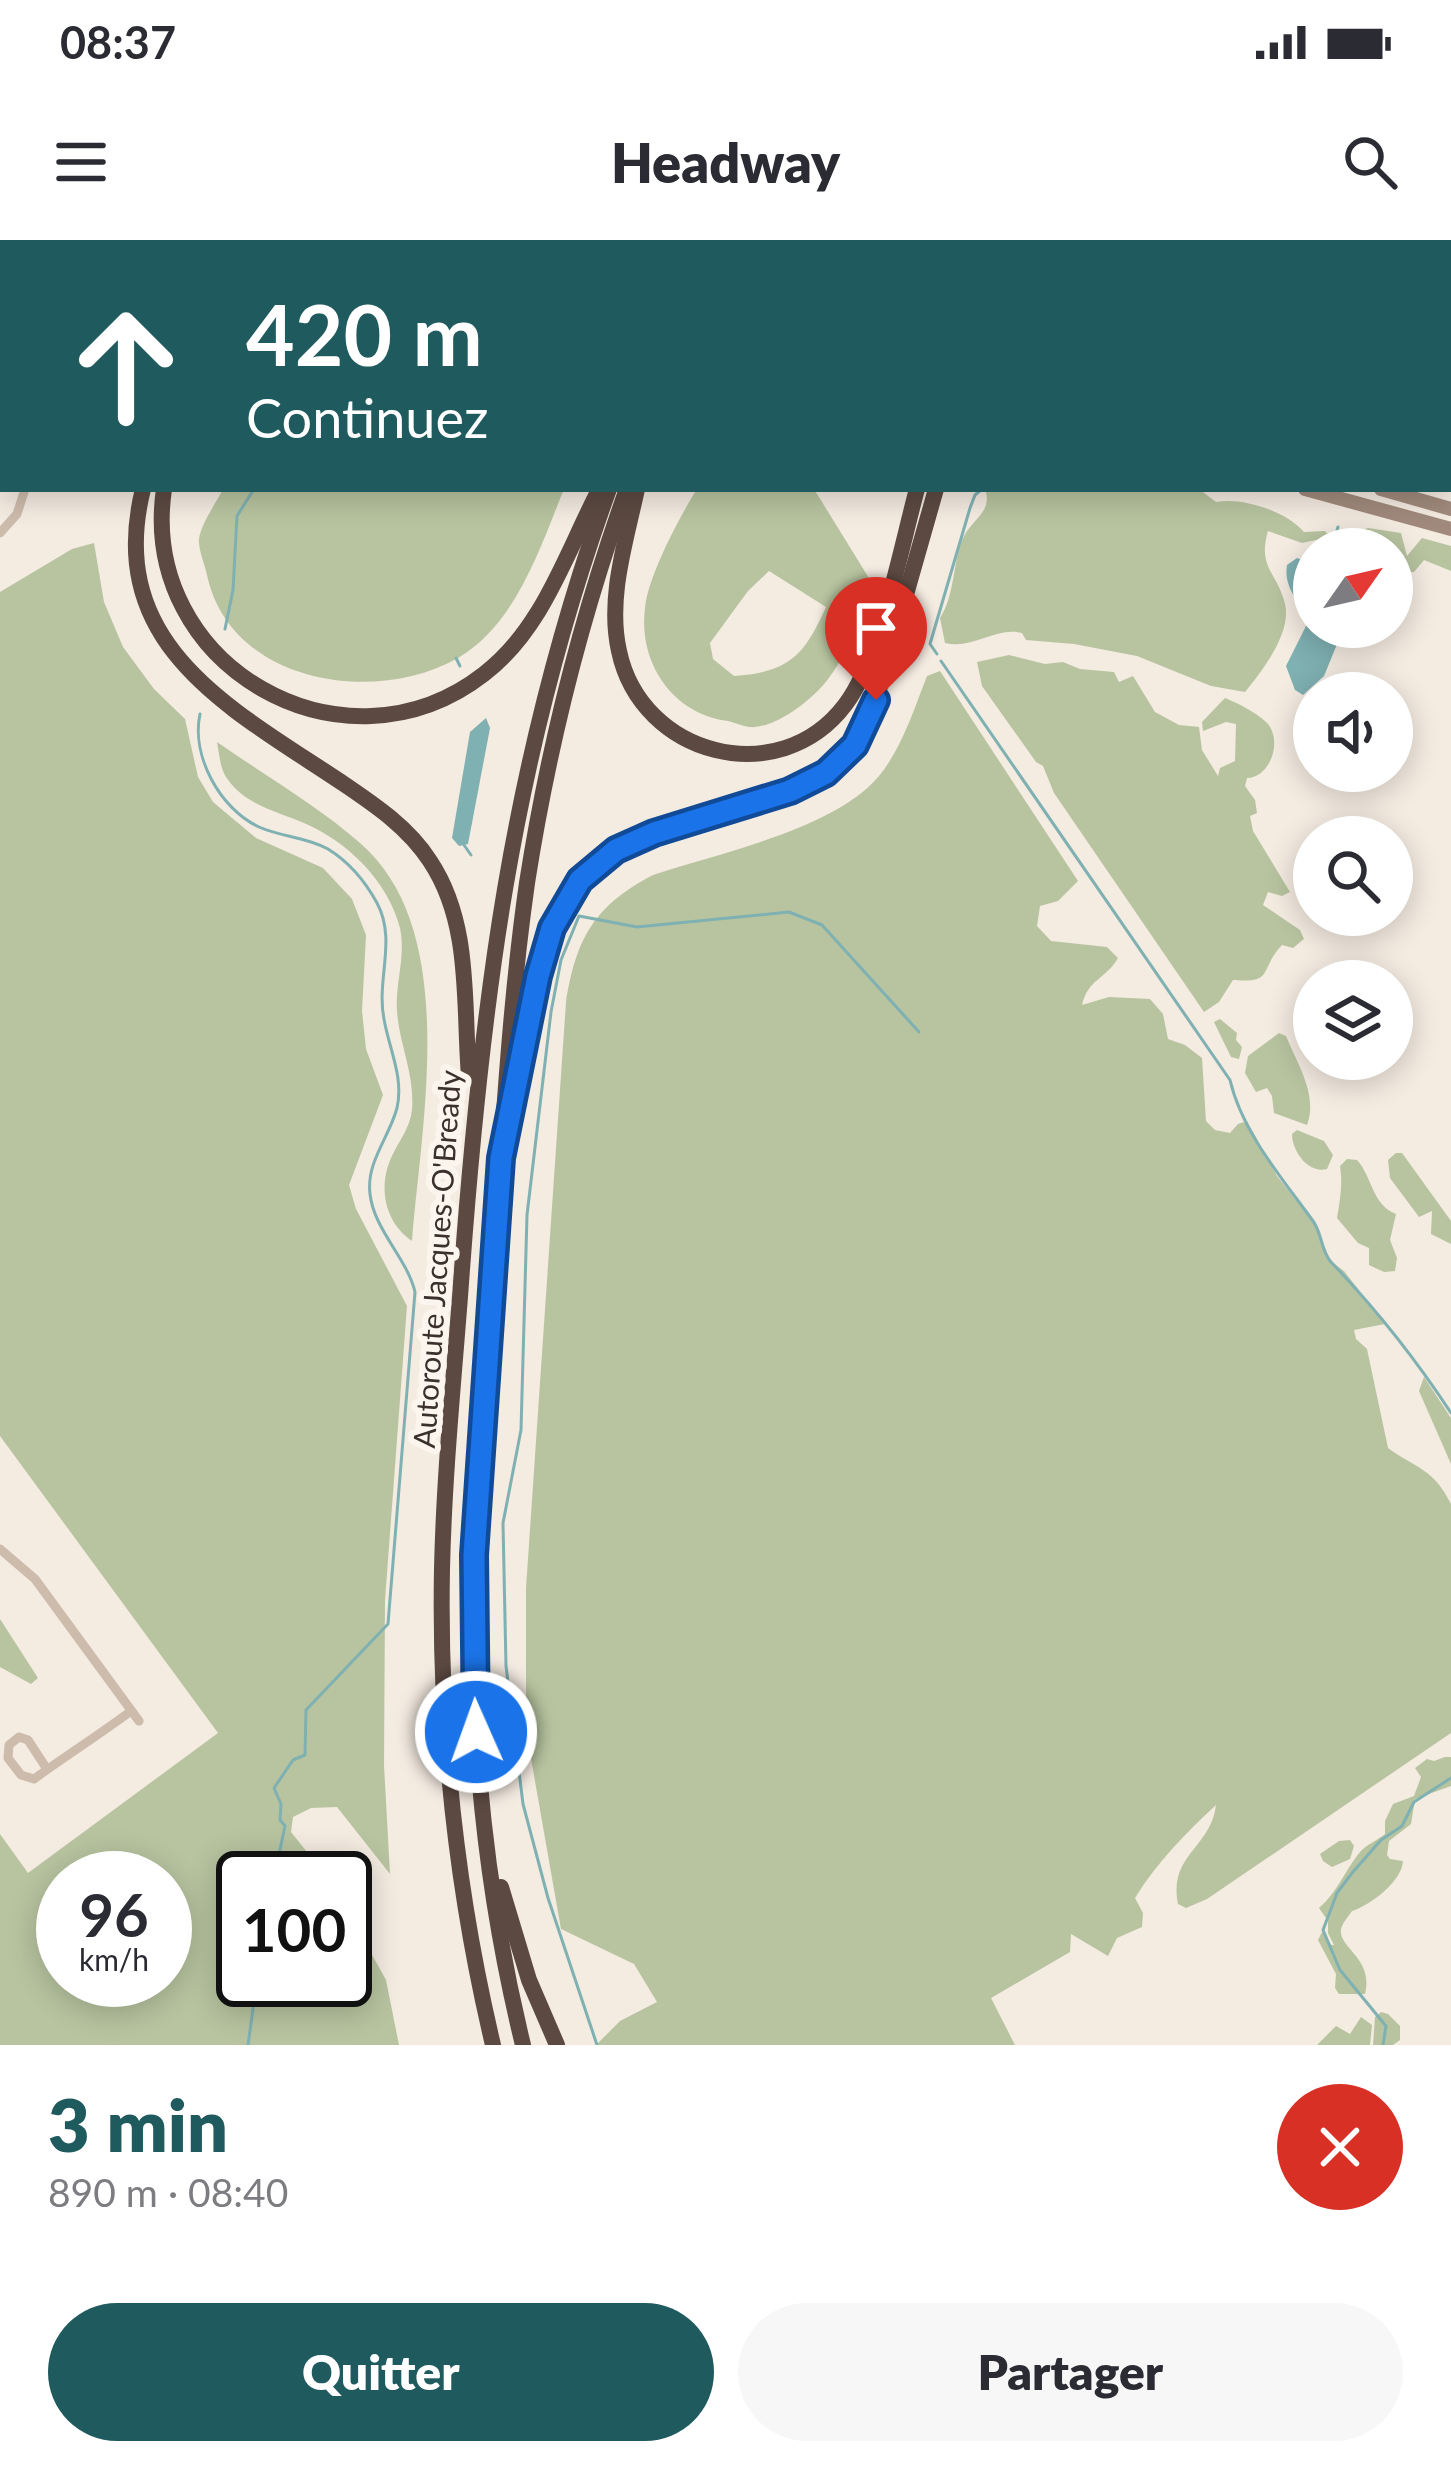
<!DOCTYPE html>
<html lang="fr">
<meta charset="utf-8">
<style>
body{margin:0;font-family:Lato,sans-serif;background:#f7f7f7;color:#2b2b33;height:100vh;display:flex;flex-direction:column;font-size:45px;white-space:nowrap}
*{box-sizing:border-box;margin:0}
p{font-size:39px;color:#7c7c81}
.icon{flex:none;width:66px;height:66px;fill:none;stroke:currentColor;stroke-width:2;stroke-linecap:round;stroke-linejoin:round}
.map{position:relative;height:1805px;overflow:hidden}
.details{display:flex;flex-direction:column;background:#fff;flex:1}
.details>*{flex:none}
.banner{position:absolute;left:0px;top:0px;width:1452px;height:252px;box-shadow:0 6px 30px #0003;background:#1f5a5e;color:#fff;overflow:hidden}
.needle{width:78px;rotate:56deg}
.tools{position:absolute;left:1293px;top:288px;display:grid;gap:24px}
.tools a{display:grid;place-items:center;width:120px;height:120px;border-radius:50%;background:#fff;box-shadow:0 6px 30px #0003;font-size:60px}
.speed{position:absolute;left:36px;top:1611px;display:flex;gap:24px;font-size:60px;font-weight:700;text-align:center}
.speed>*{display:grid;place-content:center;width:156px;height:156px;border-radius:50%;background:#fff;box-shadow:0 6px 30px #0003;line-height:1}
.speed small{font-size:30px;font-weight:400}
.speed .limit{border:6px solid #111;border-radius:18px;background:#fff;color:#111}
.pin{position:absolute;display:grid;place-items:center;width:102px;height:102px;color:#fff;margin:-123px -51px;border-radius:50% 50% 50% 0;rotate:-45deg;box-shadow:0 0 12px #0007}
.pin .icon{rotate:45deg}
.me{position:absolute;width:132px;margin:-66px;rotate:358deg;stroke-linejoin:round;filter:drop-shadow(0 0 9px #0008)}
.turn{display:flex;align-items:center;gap:42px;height:252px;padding:0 48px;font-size:54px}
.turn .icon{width:156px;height:156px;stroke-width:2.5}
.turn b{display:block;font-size:84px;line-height:102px}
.round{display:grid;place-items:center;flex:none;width:126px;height:126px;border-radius:63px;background:#f7f7f7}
.headline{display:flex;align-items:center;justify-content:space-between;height:204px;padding:0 48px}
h1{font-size:72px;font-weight:800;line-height:90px;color:#1f5a5e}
.action{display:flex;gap:24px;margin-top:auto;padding:24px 48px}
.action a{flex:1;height:138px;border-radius:72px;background:#1f5a5e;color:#fff;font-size:48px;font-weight:800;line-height:138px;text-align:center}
.action a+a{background:#f7f7f7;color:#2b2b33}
.status{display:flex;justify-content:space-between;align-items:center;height:84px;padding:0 60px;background:#fff;direction:ltr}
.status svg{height:33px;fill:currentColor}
header{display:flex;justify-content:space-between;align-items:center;height:156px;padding:0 48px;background:#fff;font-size:54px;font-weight:800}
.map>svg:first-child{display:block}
</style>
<div class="status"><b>08:37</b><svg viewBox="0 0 49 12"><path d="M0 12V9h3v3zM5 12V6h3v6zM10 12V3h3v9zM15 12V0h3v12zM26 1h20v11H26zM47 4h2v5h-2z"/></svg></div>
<header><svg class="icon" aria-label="menu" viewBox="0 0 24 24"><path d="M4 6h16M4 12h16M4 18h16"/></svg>Headway<svg class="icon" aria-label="search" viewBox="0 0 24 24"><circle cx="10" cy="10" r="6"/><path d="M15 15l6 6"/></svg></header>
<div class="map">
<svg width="1451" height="1805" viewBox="0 0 1451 1805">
<rect width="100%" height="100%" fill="#f4ebe1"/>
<g fill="#b8c4a0" fill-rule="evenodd">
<polygon points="945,0 1191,0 1191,3 946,3"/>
<path d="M223,249H564C540,308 516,384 458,418C374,466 230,443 207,335C205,325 198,309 199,299C201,284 216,263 223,249Z"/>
<path d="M697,249H814L872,343C859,378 849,414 825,443C810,461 779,485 755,487C747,488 736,483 728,481C673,474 638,423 645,368C648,336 680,276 697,249ZM769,331L826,367C804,416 789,432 734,436L713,419L710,403L748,351Z"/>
<path d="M985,249H1199L1216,262C1242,257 1286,271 1304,292L1325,291L1330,297L1302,303L1268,291C1257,328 1278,333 1285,364C1292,393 1262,431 1245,452L1211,446L1137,416L1074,404L1026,400L1022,393C996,386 973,410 945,403L940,378C957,352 952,313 967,291C977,277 992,269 985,249Z"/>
<polygon points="1368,288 1401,293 1407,316 1422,298 1451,306 1451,331 1424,320 1414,332 1392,333 1392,309 1361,309 1352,303 1354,295"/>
<path d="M94,303L104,362L123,407L154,449L185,479L198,537L213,562L256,598L323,628L352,659L366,695L362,771L366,809L383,855L349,945L356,969L407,1066L385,1360L384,1525L390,1634L337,1567L311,1568L293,1577L291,1592L328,1638H243V1740H345V1666L386,1740L399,1805H0V1594L28,1633L218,1493L0,1196V352L72,309ZM63,1638H165V1740H63Z"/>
<path d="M1009,415L1045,424L1063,422L1080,429L1114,432L1119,442L1133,436L1155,472L1179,485L1199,487L1202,510L1218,536L1220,528L1235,521L1236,484L1226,482L1203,491L1202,482L1225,458C1238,463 1259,474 1268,484C1283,503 1269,538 1247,538L1245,546L1255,560L1257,573L1250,576L1253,591L1290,652L1282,656L1268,652L1263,665L1300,690L1304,699L1293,708L1282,705C1258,731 1275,743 1233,740L1219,762L1204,772L1054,553L1043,526L1036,522L982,446L977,422Z"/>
<path d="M940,431L1078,641L1058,661L1040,666L1037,686L1051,701L1107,707L1118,718C1106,739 1088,739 1082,765L1109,757L1150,759L1163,774L1168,799L1185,805L1202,818L1206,881L1215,890L1230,893L1238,884L1247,881L1277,936L1317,987L1329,1020L1344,1031L1385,1084L1354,1090L1356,1099L1367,1109L1388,1208C1417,1229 1433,1228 1451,1264V1493L1207,1659L1186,1668L1178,1664C1168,1615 1211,1608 1216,1565C1186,1593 1157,1622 1135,1658L1143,1673L1142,1687L1117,1698L1108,1716L1071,1694L1070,1712L991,1758L1015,1805H596L620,1781L657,1762L634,1724L561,1689L526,1490V1348L566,762C576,698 595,665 653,635C719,613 835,589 879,536C902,508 914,469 927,436Z"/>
<path d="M217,502C264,535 317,565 360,603C461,690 421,884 412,1001C383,981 377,943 394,912C401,898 410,887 412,870C415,834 399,804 397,771C395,743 406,717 400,688C388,641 348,602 304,583C277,571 244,565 226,537C220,528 219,512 217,502Z"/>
<polygon points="1220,779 1237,793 1236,800 1242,807 1239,819 1231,817 1214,782"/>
<path d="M1279,793L1286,796C1298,825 1318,855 1307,885L1274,873L1272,856L1267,848L1256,852L1245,833L1248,816Z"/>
<path d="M1297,890L1324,901L1333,915L1327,929C1308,934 1292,911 1292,894Z"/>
<polygon points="1396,913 1402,913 1451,981 1451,1004 1431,994 1432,971 1419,977 1390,938 1388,920"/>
<path d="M1347,919L1357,920C1372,936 1372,965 1396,974L1390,1000L1397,1018L1395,1031L1384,1032L1369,1025V1008L1358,1003L1337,978C1340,960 1343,944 1340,926Z"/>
<polygon points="1424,1137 1451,1178 1451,1224 1419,1151"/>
<polygon points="0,1379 38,1438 31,1444 0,1427"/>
<path d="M1445,1517H1451V1546L1415,1559L1411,1584L1389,1601L1387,1615L1390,1619L1403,1621C1402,1641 1371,1665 1352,1671C1348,1677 1343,1682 1341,1689C1338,1708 1374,1718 1365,1754H1339L1335,1748L1336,1734L1318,1700L1322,1692L1331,1705H1334L1328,1693V1681L1319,1668C1337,1653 1345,1630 1360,1612C1366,1605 1378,1600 1385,1594V1581L1393,1564L1414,1556L1421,1537L1415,1528L1427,1519L1434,1521Z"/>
<polygon points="1350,1600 1354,1606 1350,1619 1332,1627 1323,1621 1320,1614 1339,1601"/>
<polygon points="1381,1772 1388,1774 1400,1786 1400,1800 1393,1805 1373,1805 1375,1777"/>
<polygon points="1361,1777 1372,1785 1370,1805 1317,1805 1336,1786 1350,1794"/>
</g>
<g fill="#7fb0b2">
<path d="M1297,318L1314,324V387H1344L1324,436L1303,455L1295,450L1286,426L1307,384C1301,361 1283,349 1287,325Z"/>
<polygon points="486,478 490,488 468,604 459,606 452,598 470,492"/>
</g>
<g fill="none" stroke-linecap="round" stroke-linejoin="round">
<g stroke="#7fb0b2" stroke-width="3">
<polyline points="148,0 149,3"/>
<polyline points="817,0 826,3"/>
<polyline points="1337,290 1338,287"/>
<polyline points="225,389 233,350 237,276 254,249"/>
<polyline points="937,414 930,404 970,268 975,255 982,249"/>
<polyline points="456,418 460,426"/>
<path d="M941,421L1230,840C1242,892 1282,938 1313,981C1322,993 1321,1011 1331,1022C1376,1069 1415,1118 1451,1173"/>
<path d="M200,474C191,516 220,569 259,587C281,597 307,597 328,609C349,622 365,641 377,663C397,700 376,740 384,779C389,809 404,837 397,868C389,898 366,922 370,954C374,990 407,1018 415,1052L388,1384L306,1470L305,1515L293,1520L274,1548L281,1564L280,1580L285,1586L274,1638"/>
<polyline points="464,605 471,615"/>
<polyline points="248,1805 257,1740"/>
<polyline points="597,1805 548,1658 523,1564 506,1426 503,1283 521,1190 527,975 551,772 561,720 579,676 637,687 789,672 822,685 919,792"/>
<polyline points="1383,1805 1386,1786 1340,1730 1323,1690 1337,1653 1352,1633 1381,1600 1402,1586 1414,1562 1451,1538"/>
</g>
<g stroke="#cdbbac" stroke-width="9">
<polyline points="0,109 3,110"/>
<polyline points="0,293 17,274 25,249"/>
<polyline points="0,1309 35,1339 139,1481"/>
<path d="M45,1526L28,1500L19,1497L9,1505L8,1518L21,1535L34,1539C64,1517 99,1495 131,1471"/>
</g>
<g stroke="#a18a7d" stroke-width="14">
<polyline points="402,0 413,3"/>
<polyline points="476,0 486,3"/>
<polyline points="1305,249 1451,289"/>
<polyline points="1381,249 1451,269"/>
</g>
<g stroke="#5c4a42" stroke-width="16">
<polyline points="884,0 886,3"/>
<polyline points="221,3 222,0"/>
<polyline points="233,3 234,0"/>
<polyline points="262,3 266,0"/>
<polyline points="714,3 716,0"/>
<polyline points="733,3 734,0"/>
<path d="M143,249C104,406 232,469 341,542C375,565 408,587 430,621C472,684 463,764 469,836"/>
<path d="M164,249C138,426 344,543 484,434C543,389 566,313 599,250"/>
<path d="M637,249C626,301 607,358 619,411C641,516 779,552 845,465C880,420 901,307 917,249"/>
<polyline points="515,853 548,701 564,663 587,631 634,601 804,545 835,527 855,505 876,460 936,249"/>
<polyline points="501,1647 529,1740 557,1805"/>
<path d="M493,1805C456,1649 439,1489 442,1329C444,1238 453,1147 460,1057C480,772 511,520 609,249"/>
<path d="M523,1805C487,1658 471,1507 473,1356C474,1245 485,1133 493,1022C503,896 509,769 527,643C548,509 581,377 627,249"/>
</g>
</g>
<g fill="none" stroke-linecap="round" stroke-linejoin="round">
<defs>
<polyline id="route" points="476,1492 474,1315 501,918 538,736 552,688 580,640 616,610 654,593 790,551 826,533 855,505 876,460"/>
</defs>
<use href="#route" stroke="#114b97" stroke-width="30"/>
<use href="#route" stroke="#1a73e8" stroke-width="21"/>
</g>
<g text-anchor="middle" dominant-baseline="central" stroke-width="12" stroke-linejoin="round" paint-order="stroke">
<g font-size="30" fill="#3b302b" stroke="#fbf5ee">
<text transform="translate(436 1019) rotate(-86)">Autoroute Jacques-O'Bready</text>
</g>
</g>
</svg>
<div class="tools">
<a><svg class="needle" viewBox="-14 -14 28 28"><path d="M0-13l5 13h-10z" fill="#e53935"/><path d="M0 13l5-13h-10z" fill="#7c7c81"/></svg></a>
<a><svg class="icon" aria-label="sound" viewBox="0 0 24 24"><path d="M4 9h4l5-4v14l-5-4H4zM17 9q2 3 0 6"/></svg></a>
<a><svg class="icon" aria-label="search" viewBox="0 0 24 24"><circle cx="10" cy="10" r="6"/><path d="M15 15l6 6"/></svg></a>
<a><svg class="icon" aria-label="layers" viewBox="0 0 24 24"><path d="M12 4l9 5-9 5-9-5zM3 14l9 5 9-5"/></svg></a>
</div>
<div class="speed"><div>96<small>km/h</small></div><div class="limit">100</div></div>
<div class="pin" style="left:876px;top:460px;background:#d93025"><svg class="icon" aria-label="arrive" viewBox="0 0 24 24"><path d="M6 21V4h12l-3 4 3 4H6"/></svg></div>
<svg class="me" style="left:476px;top:1492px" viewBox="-20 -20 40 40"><circle r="17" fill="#1a73e8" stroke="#fff" stroke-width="3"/><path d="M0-11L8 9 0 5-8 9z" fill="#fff"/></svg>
<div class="banner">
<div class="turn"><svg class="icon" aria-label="ahead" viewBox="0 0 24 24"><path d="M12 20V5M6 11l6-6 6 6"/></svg><div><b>420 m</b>Continuez</div></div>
</div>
</div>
<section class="details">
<div class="headline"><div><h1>3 min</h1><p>890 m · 08:40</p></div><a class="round" style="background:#d93025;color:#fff"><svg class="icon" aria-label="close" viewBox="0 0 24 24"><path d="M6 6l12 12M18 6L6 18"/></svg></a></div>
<div class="action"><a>Quitter</a><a>Partager</a></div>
</section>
